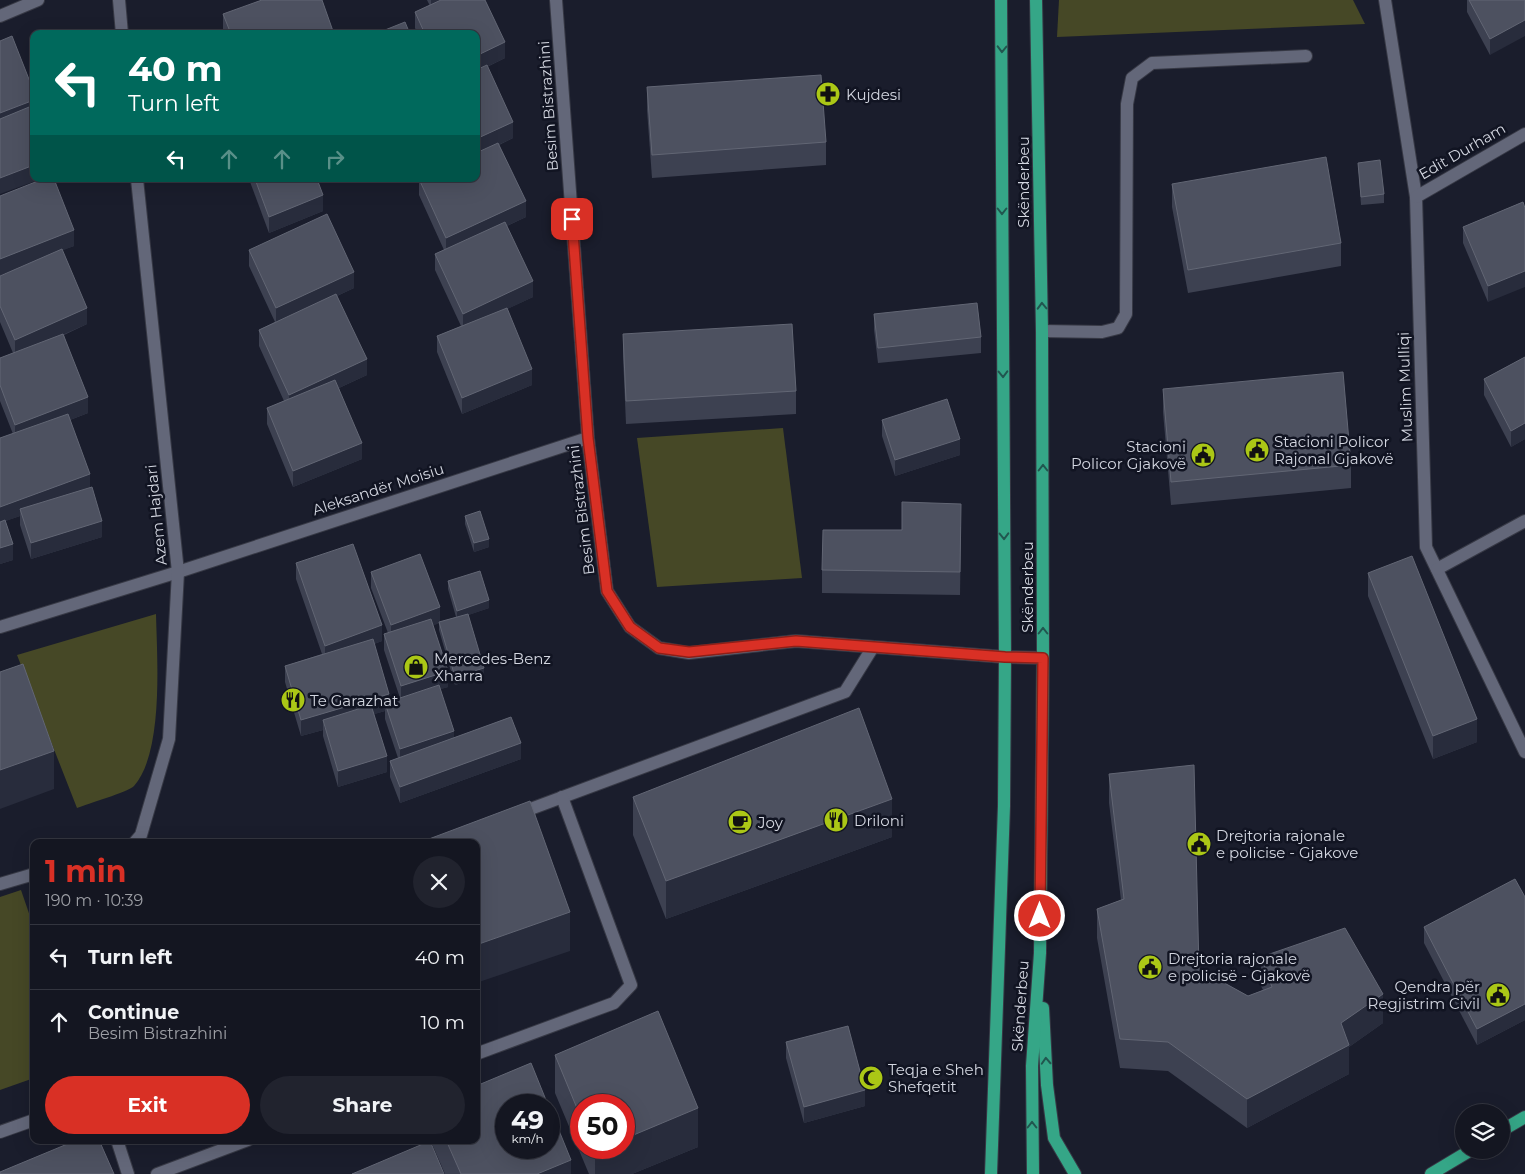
<!DOCTYPE html>
<meta charset="utf-8">
<style>
body{margin:0;font-family:Montserrat,sans-serif;background:#21232e;color:#f1f3f6;height:100vh;display:flex;flex-direction:column;font-size:19px;white-space:nowrap}
*{box-sizing:border-box;margin:0}
p{font-size:16px;color:#9d9fa5}
.icon{flex:none;width:28px;height:28px;fill:none;stroke:currentColor;stroke-width:2;stroke-linecap:round;stroke-linejoin:round}
.map{position:relative;flex:1;overflow:hidden}
.side{position:absolute;left:30px;top:839px;width:450px;height:305px;display:flex;flex-direction:column;background:#141621;border-radius:10px;box-shadow:0 5px 20px #0002,0 0 0 1px #33353f}
.side>*{flex:none}
.hud{position:absolute;left:30px;top:30px;width:450px;height:152px;border-radius:10px;box-shadow:0 5px 20px #0002,0 0 0 1px #33353f;background:#00695c;color:#fff;overflow:hidden}
.buttons{position:absolute;left:1455px;top:1104px;display:grid;gap:10px}
.buttons a{display:grid;place-items:center;width:55px;height:55px;border-radius:50%;background:#141621;box-shadow:0 5px 20px #0002,0 0 0 1px #33353f;font-size:25px}
.speed{position:absolute;left:495px;top:1094px;display:flex;gap:10px;font-size:25px;font-weight:700;text-align:center}
.speed>*{display:grid;place-content:center;width:65px;height:65px;border-radius:50%;background:#141621;box-shadow:0 5px 20px #0002,0 0 0 1px #33353f;line-height:1}
.speed small{font-size:12px;font-weight:400}
.speed .limit{border:8px solid #d22;background:#fff;color:#111}
.pin{position:absolute;display:grid;place-items:center;width:42px;height:42px;color:#fff;margin:-21px;border-radius:10px;box-shadow:0 2px 8px #0006}
.me{position:absolute;width:55px;margin:-28px;rotate:0deg;stroke-linejoin:round;filter:drop-shadow(0 0 4px #0008)}
.turn{display:flex;align-items:center;gap:18px;height:105px;padding:0 15px;font-size:22px}
.turn .icon{width:65px;height:65px;stroke-width:2.5}
.turn b{display:block;font-size:35px;line-height:42px}
.lanes{display:flex;align-items:center;height:48px;padding:0 15px;background:#0003;justify-content:center;gap:25px;direction:ltr}
.lanes .off{opacity:.35}
.round{display:grid;place-items:center;flex:none;width:52px;height:52px;border-radius:26px;background:#21232e}
.summary{display:flex;align-items:center;justify-content:space-between;height:85px;padding:0 15px}
h1{font-size:30px;font-weight:700;line-height:38px;color:#d93025}
.button{display:flex;gap:10px;margin-top:auto;padding:10px 15px}
.button a{flex:1;height:58px;border-radius:30px;background:#d93025;color:#fff;font-size:20px;font-weight:700;line-height:58px;text-align:center}
.button a+a{background:#21232e;color:#f1f3f6}
ul{padding:0;list-style:none}
li{display:flex;align-items:center;gap:15px;height:65px;padding:0 15px;border-top:1px solid #33353f}
li div{flex:1}
li b{display:block;font-size:19px}
li em{font-style:normal}
.map>svg:first-child{display:block}
</style>
<div class="map">
<svg width="1525" height="1174" viewBox="0 0 1525 1174">
<rect width="100%" height="100%" fill="#1a1d2c"/>
<g fill="#464826">
<polygon points="1059,0 1353,0 1365,24 1057,37"/>
<polygon points="783,428 802,578 657,587 637,438"/>
<path d="M156,614C157,658 164,752 134,786C128,792 87,804 77,808L17,655Z"/>
<polygon points="21,890 34,928 34,1078 0,1090 0,897"/>
</g>
<g fill="none" stroke-linecap="round" stroke-linejoin="round">
<defs>
<g id="minor">
<polyline points="119,0 122,34"/>
<polyline points="556,0 588,438 607,591 630,627 659,648 689,653 796,641 1005,657 1043,658"/>
<polyline points="1385,0 1416,197 1426,547 1525,752"/>
<polyline points="0,16 38,0"/>
<polyline points="1416,197 1525,134"/>
<polyline points="1042,331 1102,332 1118,328 1126,314 1127,104 1132,78 1152,63 1306,56"/>
<polyline points="1437,569 1525,521"/>
<polyline points="0,627 178,572 588,438"/>
<polyline points="517,814 845,692 873,647"/>
<polyline points="135,842 141,835 169,739 178,572 137,179"/>
<polyline points="0,884 34,874"/>
<polyline points="476,1054 614,1003 631,985 562,797"/>
<polyline points="0,1132 34,1120"/>
<polyline points="117,1140 128,1174"/>
<polyline points="157,1174 248,1140"/>
</g>
<g id="major">
<polyline points="1043,1008 1047,1085 1054,1138 1075,1174"/>
<polyline points="1501,1131 1525,1117"/>
<polyline points="991,1174 1004,806 1005,657 1001,0"/>
<polyline points="1033,1174 1032,1066 1040,953 1043,658 1042,331 1036,0"/>
<polyline points="1431,1174 1471,1150"/>
</g>
</defs>
<use href="#minor" stroke="#373945" stroke-width="14"/>
<use href="#major" stroke="#373945" stroke-width="14"/>
<use href="#minor" stroke="#636779" stroke-width="12"/>
<use href="#major" stroke="#35a687" stroke-width="12"/>
</g>
<g fill="#3d4151" fill-rule="evenodd">
<polygon points="427,0 485,0 505,58 487,67 513,138 499,145 526,217 507,226 533,297 507,309 532,385 462,414 437,352 437,336 461,326 435,270 435,254 444,250 419,195 419,179 476,179 476,34 418,34 415,28 415,12 430,6"/>
<polygon points="1467,0 1525,0 1490,55 1467,12"/>
<polygon points="223,14 334,34 225,34 223,30"/>
<polygon points="647,87 826,142 826,165 652,178 647,110"/>
<polygon points="1358,163 1384,194 1384,203 1361,205"/>
<polygon points="249,179 317,179 323,211 269,233"/>
<polygon points="1172,184 1341,243 1341,266 1188,293 1172,207"/>
<polygon points="0,196 74,246 62,250 87,324 64,335 88,413 70,420 90,488 102,537 31,559 20,525 20,516 5,521 13,560 0,564 0,438 13,434 0,401 0,358 13,353 0,322 0,276 22,266 0,275"/>
<polygon points="1523,202 1488,302 1463,243 1463,227"/>
<polygon points="249,250 354,288 337,296 367,375 339,388 362,459 293,487 267,424 267,408 284,401 259,346 259,330 275,322 249,266"/>
<polygon points="874,314 981,337 981,353 878,363 874,330"/>
<polygon points="623,334 796,391 796,414 626,424 623,357"/>
<polygon points="1525,357 1525,439 1511,447 1484,395 1484,379"/>
<polygon points="1163,389 1351,465 1351,488 1171,505 1163,412"/>
<polygon points="882,420 960,455 895,476 882,436"/>
<polygon points="465,516 489,547 474,552 465,524"/>
<polygon points="961,527 960,595 822,593 822,570 902,530"/>
<polygon points="296,563 382,641 374,644 389,702 400,698 384,650 384,634 388,633 371,588 371,572 440,622 456,617 448,589 448,581 489,608 468,615 484,676 455,685 439,630 439,623 433,625 448,687 440,689 454,738 521,759 400,803 390,777 390,761 398,758 385,719 385,711 374,714 387,772 338,787 323,736 323,730 301,736 285,682 285,666 322,654 296,579"/>
<polygon points="1368,573 1477,742 1433,759 1368,596"/>
<polygon points="1109,774 1199,969 1248,996 1263,990 1261,986 1261,957 1383,1023 1349,1047 1349,1074 1247,1128 1168,1071 1120,1068 1097,938 1097,909 1121,900 1109,803"/>
<polygon points="633,797 892,837 666,919 633,835"/>
<polygon points="1525,897 1525,1020 1477,1045 1424,943 1424,927"/>
<polygon points="786,1042 865,1106 804,1123 786,1058"/>
<path d="M555,1055L698,1147L632,1174H589L555,1093ZM581,1105L624,1148H581Z"/>
<polygon points="432,1140 476,1140 571,1174 445,1174 432,1144"/>
</g>
<g fill="#282c3c">
<polygon points="431,0 451,0 431,9"/>
<polygon points="1525,20 1525,36 1490,55 1490,39"/>
<polygon points="505,42 505,58 476,72 476,56"/>
<polygon points="34,100 34,116 0,129 0,113"/>
<polygon points="513,122 513,138 476,155 476,139"/>
<polygon points="34,165 34,179 41,179 0,194 0,178"/>
<polygon points="323,195 323,211 269,233 269,217"/>
<polygon points="526,201 526,217 446,254 446,238"/>
<polygon points="74,230 74,246 0,275 0,259"/>
<polygon points="1525,271 1525,287 1488,302 1488,286"/>
<polygon points="354,272 354,288 276,324 276,308"/>
<polygon points="533,281 533,297 463,330 463,314"/>
<polygon points="87,308 87,324 15,356 15,340"/>
<polygon points="367,359 367,375 289,411 289,395"/>
<polygon points="532,369 532,385 462,414 462,398"/>
<polygon points="88,397 88,413 15,441 15,425"/>
<polygon points="1525,423 1525,439 1511,447 1511,431"/>
<polygon points="960,439 960,455 895,476 895,460"/>
<polygon points="362,443 362,459 293,487 293,471"/>
<polygon points="90,474 90,490 20,509 20,516 0,523 0,507"/>
<polygon points="102,521 102,537 31,559 31,543"/>
<polygon points="489,539 489,547 474,552 474,543"/>
<polygon points="13,544 13,560 0,564 0,548"/>
<polygon points="489,600 489,608 457,619 457,611"/>
<polygon points="440,607 440,623 391,641 391,625"/>
<polygon points="382,625 382,641 325,662 325,646"/>
<polygon points="484,668 484,676 455,685 455,677"/>
<polygon points="448,671 448,687 401,702 401,686"/>
<polygon points="389,694 389,710 385,703 385,711 325,729 323,720 323,730 301,736 301,720"/>
<polygon points="1477,719 1477,742 1433,759 1433,736"/>
<polygon points="454,731 454,747 400,765 400,749"/>
<polygon points="521,743 521,759 400,803 400,787"/>
<polygon points="54,751 54,789 0,809 0,770"/>
<polygon points="387,756 387,772 338,787 338,771"/>
<polygon points="892,799 892,837 666,919 666,881"/>
<polygon points="570,912 570,951 476,983 476,945"/>
<polygon points="1383,994 1383,1023 1349,1047 1349,1074 1247,1128 1247,1099 1341,1023"/>
<polygon points="1525,1004 1525,1020 1477,1045 1477,1029"/>
<polygon points="865,1090 865,1106 804,1123 804,1107"/>
<polygon points="698,1108 698,1147 632,1174 595,1174 595,1151 604,1148 624,1148 624,1139"/>
<polygon points="571,1160 571,1174 537,1174"/>
</g>
<g fill="#4d5160" stroke="#626674">
<polygon points="262,0 322,0 334,34 231,34 223,14"/>
<polygon points="441,0 485,0 505,42 476,56 476,34 425,34 415,12"/>
<polygon points="1469,0 1525,0 1525,20 1490,39"/>
<polygon points="405,22 410,34 375,34"/>
<polygon points="12,36 34,92 34,100 0,113 0,41"/>
<polygon points="487,65 513,122 476,139 476,70"/>
<polygon points="821,75 826,142 652,155 647,87"/>
<polygon points="34,105 34,165 0,178 0,119"/>
<polygon points="498,143 526,201 446,238 419,179 476,179 476,153"/>
<polygon points="1326,157 1341,243 1188,270 1172,184"/>
<polygon points="1380,160 1384,194 1361,197 1358,163"/>
<polygon points="43,179 54,179 74,230 0,259 0,196"/>
<polygon points="255,179 317,179 323,195 269,217"/>
<polygon points="1523,202 1525,208 1525,271 1488,286 1463,227"/>
<polygon points="327,214 354,272 276,308 249,250"/>
<polygon points="505,222 533,281 463,314 435,254"/>
<polygon points="62,249 87,308 15,340 0,306 0,276"/>
<polygon points="336,294 367,359 289,395 259,330"/>
<polygon points="977,303 981,337 878,348 874,314"/>
<polygon points="507,308 532,369 462,398 437,336"/>
<polygon points="792,324 796,391 626,401 623,334"/>
<polygon points="63,334 88,397 15,425 0,385 0,358"/>
<polygon points="1525,357 1525,423 1511,431 1484,379"/>
<polygon points="1343,372 1351,465 1171,482 1163,389"/>
<polygon points="335,380 362,443 293,471 267,408"/>
<polygon points="947,399 960,439 895,460 882,420"/>
<polygon points="68,414 90,474 0,507 0,438"/>
<polygon points="92,487 102,521 31,543 20,509"/>
<polygon points="902,502 961,504 960,572 822,570 823,530 902,530"/>
<polygon points="480,511 489,539 474,543 465,516"/>
<polygon points="5,520 13,544 0,548 0,522"/>
<polygon points="353,544 382,625 325,646 296,563"/>
<polygon points="420,554 440,607 391,625 371,572"/>
<polygon points="1412,556 1477,719 1433,736 1368,573"/>
<polygon points="480,571 489,600 457,611 448,581"/>
<polygon points="468,614 484,668 455,677 439,622"/>
<polygon points="431,619 448,671 401,686 384,634"/>
<polygon points="373,639 389,694 301,720 285,666"/>
<polygon points="23,664 54,751 0,770 0,672"/>
<polygon points="439,685 454,731 400,749 385,703"/>
<polygon points="371,705 387,756 338,771 323,720"/>
<polygon points="859,708 892,799 666,881 633,797"/>
<polygon points="511,717 521,743 400,787 390,761"/>
<polygon points="1194,765 1199,969 1248,996 1272,987 1261,957 1345,928 1383,994 1341,1023 1349,1045 1247,1099 1168,1042 1120,1039 1097,909 1124,899 1109,774"/>
<polygon points="530,801 570,912 476,945 476,842 421,842"/>
<polygon points="1515,879 1525,897 1525,1004 1477,1029 1424,927"/>
<polygon points="658,1011 698,1108 624,1139 624,1105 581,1105 581,1118 555,1055"/>
<polygon points="848,1026 865,1090 804,1107 786,1042"/>
<polygon points="531,1063 548,1105 506,1105 506,1148 549,1148 549,1106 571,1160 537,1174 461,1174 446,1140 476,1140 476,1086"/>
<polygon points="77,1140 99,1140 114,1174 0,1174 0,1172"/>
<polygon points="430,1141 444,1174 352,1174"/>
<polygon points="593,1148 604,1148 595,1151"/>
</g>
<defs><path id="oneway-chevron" d="M-2-3.5L2.5 0L-2 3.5" fill="none" stroke-width="1.6" stroke-linecap="round" stroke-linejoin="round" transform="scale(1.25)"/></defs>
<g stroke="#21564f">
<use href="#oneway-chevron" transform="translate(1002 49) rotate(91)"/>
<use href="#oneway-chevron" transform="translate(1002 211) rotate(90)"/>
<use href="#oneway-chevron" transform="translate(1042 306) rotate(-92)"/>
<use href="#oneway-chevron" transform="translate(1003 374) rotate(89)"/>
<use href="#oneway-chevron" transform="translate(1043 468) rotate(-90)"/>
<use href="#oneway-chevron" transform="translate(1004 536) rotate(89)"/>
<use href="#oneway-chevron" transform="translate(1043 631) rotate(-90)"/>
<use href="#oneway-chevron" transform="translate(1046 1061) rotate(-93)"/>
<use href="#oneway-chevron" transform="translate(1032 1125) rotate(-90)"/>
</g>
<g fill="none" stroke-linecap="round" stroke-linejoin="round">
<defs>
<polyline id="route" points="572,219 588,438 607,591 630,627 659,648 689,652 796,641 1005,657 1043,658 1040,916"/>
</defs>
<use href="#route" stroke="#8d1f18" stroke-width="12"/>
<use href="#route" stroke="#d93025" stroke-width="9"/>
</g>
<defs>
<symbol id="pharmacy-disc" viewBox="-11 -11 22 22"><circle r="9.5" fill="#abc716" stroke="#111422"/><path d="M-2-6h4v4h4v4h-4v4h-4v-4h-4v-4h4Z" fill="#111"/></symbol>
<symbol id="civic-disc" viewBox="-11 -11 22 22"><circle r="9.5" fill="#abc716" stroke="#111422"/><path d="M-.6-6.5H3V-4.5H.6V-3L4-1V1h2V6H-6V1h2V-1L-.6-3ZM-1.2 2.5V6h2.4V2.5Z" fill="#111"/></symbol>
<symbol id="shop-disc" viewBox="-11 -11 22 22"><circle r="9.5" fill="#abc716" stroke="#111422"/><path d="M-5-2.5h2.3a2.7 3.5 0 0 1 5.4 0H5L5.5 6h-11ZM-1.5-2.5h3a1.5 2.3 0 0 0-3 0Z" fill="#111"/></symbol>
<symbol id="restaurant-disc" viewBox="-11 -11 22 22"><circle r="9.5" fill="#abc716" stroke="#111422"/><path d="M-5-6h1v4h1v-4h1v4h1v-4h1v5L-1.5 .5V6h-2V.5L-5-1ZM5-6V6H3V1.5H1.5Q1.5-4 5-6Z" fill="#111"/></symbol>
<symbol id="cafe-disc" viewBox="-11 -11 22 22"><circle r="9.5" fill="#abc716" stroke="#111422"/><path d="M-5.5-4.5H6V0H3Q3 3.5 0 3.5H-2.5Q-5.5 3.5-5.5 0ZM3-3.2v2h1.7v-2ZM-6 4.5H4V6H-6Z" fill="#111"/></symbol>
<symbol id="mosque-disc" viewBox="-11 -11 22 22"><circle r="9.5" fill="#abc716" stroke="#111422"/><path d="M3.5-4.9A6 6 0 1 0 3.5 4.9A5 5 0 1 1 3.5-4.9Z" fill="#111"/></symbol>
</defs>
<g fill-rule="evenodd">
<use href="#pharmacy-disc" x="814" y="80" width="28" height="28"/>
<use href="#civic-disc" x="1243" y="436" width="28" height="28"/>
<use href="#civic-disc" x="1189" y="441" width="28" height="28"/>
<use href="#shop-disc" x="402" y="653" width="28" height="28"/>
<use href="#restaurant-disc" x="279" y="686" width="28" height="28"/>
<use href="#restaurant-disc" x="822" y="806" width="28" height="28"/>
<use href="#cafe-disc" x="726" y="808" width="28" height="28"/>
<use href="#civic-disc" x="1185" y="830" width="28" height="28"/>
<use href="#civic-disc" x="1136" y="953" width="28" height="28"/>
<use href="#civic-disc" x="1484" y="981" width="28" height="28"/>
<use href="#mosque-disc" x="857" y="1064" width="28" height="28"/>
</g>
<g text-anchor="middle" dominant-baseline="central" stroke-width="5" stroke-linejoin="round" paint-order="stroke">
<g font-size="15" fill="#d3d6e0" stroke="#111422" text-anchor="start">
<text x="846" y="94">Kujdesi</text>
<text x="1274" y="441">Stacioni Policor<tspan x="1274" dy="17">Rajonal Gjakovë</tspan></text>
<text x="1186" y="446" text-anchor="end">Stacioni<tspan x="1186" dy="17">Policor Gjakovë</tspan></text>
<text x="434" y="658">Mercedes-Benz<tspan x="434" dy="17">Xharra</tspan></text>
<text x="310" y="700">Te Garazhat</text>
<text x="854" y="820">Driloni</text>
<text x="758" y="822">Joy</text>
<text x="1216" y="835">Drejtoria rajonale<tspan x="1216" dy="17">e policise - Gjakove</tspan></text>
<text x="1168" y="958">Drejtoria rajonale<tspan x="1168" dy="17">e policisë - Gjakovë</tspan></text>
<text x="1480" y="986" text-anchor="end">Qendra për<tspan x="1480" dy="17">Regjistrim Civil</tspan></text>
<text x="888" y="1069">Teqja e Sheh<tspan x="888" dy="17">Shefqetit</tspan></text>
</g>
<g font-size="15" fill="#d3d6e0" stroke="#111422">
<text transform="translate(548 106) rotate(-94)">Besim Bistrazhini</text>
<text transform="translate(1462 151) rotate(-30)">Edit Durham</text>
<text transform="translate(1023 182) rotate(-90)">Skënderbeu</text>
<text transform="translate(1405 387) rotate(-92)">Muslim Mulliqi</text>
<text transform="translate(378 489) rotate(-18)">Aleksandër Moisiu</text>
<text transform="translate(581 510) rotate(-97)">Besim Bistrazhini</text>
<text transform="translate(156 515) rotate(-96)">Azem Hajdari</text>
<text transform="translate(1027 587) rotate(-90)">Skënderbeu</text>
<text transform="translate(1020 1006) rotate(-86)">Skënderbeu</text>
</g>
</g>
</svg>
<div class="buttons">
<a><svg class="icon" aria-label="layers" viewBox="0 0 24 24"><path d="M12 4l9 5-9 5-9-5zM3 14l9 5 9-5"/></svg></a>
</div>
<div class="speed"><div>49<small>km/h</small></div><div class="limit">50</div></div>
<div class="pin" style="left:572px;top:219px;background:#d93025"><svg class="icon" aria-label="arrive" viewBox="0 0 24 24"><path d="M6 21V4h12l-3 4 3 4H6"/></svg></div>
<svg class="me" style="left:1040px;top:916px" viewBox="-20 -20 40 40"><circle r="17" fill="#d93025" stroke="#fff" stroke-width="3"/><path d="M0-11L8 9 0 5-8 9z" fill="#fff"/></svg>
<div class="hud">
<div class="turn"><svg class="icon" aria-label="left" viewBox="0 0 24 24"><path d="M17 20v-9H6M10 6l-5 5 5 5"/></svg><div><b>40 m</b>Turn left</div></div>
<div class="lanes"><svg class="icon" aria-label="left" viewBox="0 0 24 24"><path d="M17 20v-9H6M10 6l-5 5 5 5"/></svg><svg class="icon off" aria-label="ahead" viewBox="0 0 24 24"><path d="M12 20V5M6 11l6-6 6 6"/></svg><svg class="icon off" aria-label="ahead" viewBox="0 0 24 24"><path d="M12 20V5M6 11l6-6 6 6"/></svg><svg class="icon off" aria-label="right" viewBox="0 0 24 24"><path d="M7 20v-9h11M14 6l5 5-5 5"/></svg></div>
</div>
<section class="side">
<div class="summary"><div><h1>1 min</h1><p>190 m · 10:39</p></div><a class="round"><svg class="icon" aria-label="close" viewBox="0 0 24 24"><path d="M6 6l12 12M18 6L6 18"/></svg></a></div>
<ul>
<li><svg class="icon" aria-label="left" viewBox="0 0 24 24"><path d="M17 20v-9H6M10 6l-5 5 5 5"/></svg><div><b>Turn left</b></div><em>40 m</em></li>
<li><svg class="icon" aria-label="ahead" viewBox="0 0 24 24"><path d="M12 20V5M6 11l6-6 6 6"/></svg><div><b>Continue</b><p>Besim Bistrazhini</p></div><em>10 m</em></li>
</ul>
<div class="button"><a>Exit</a><a>Share</a></div>
</section>
</div>
